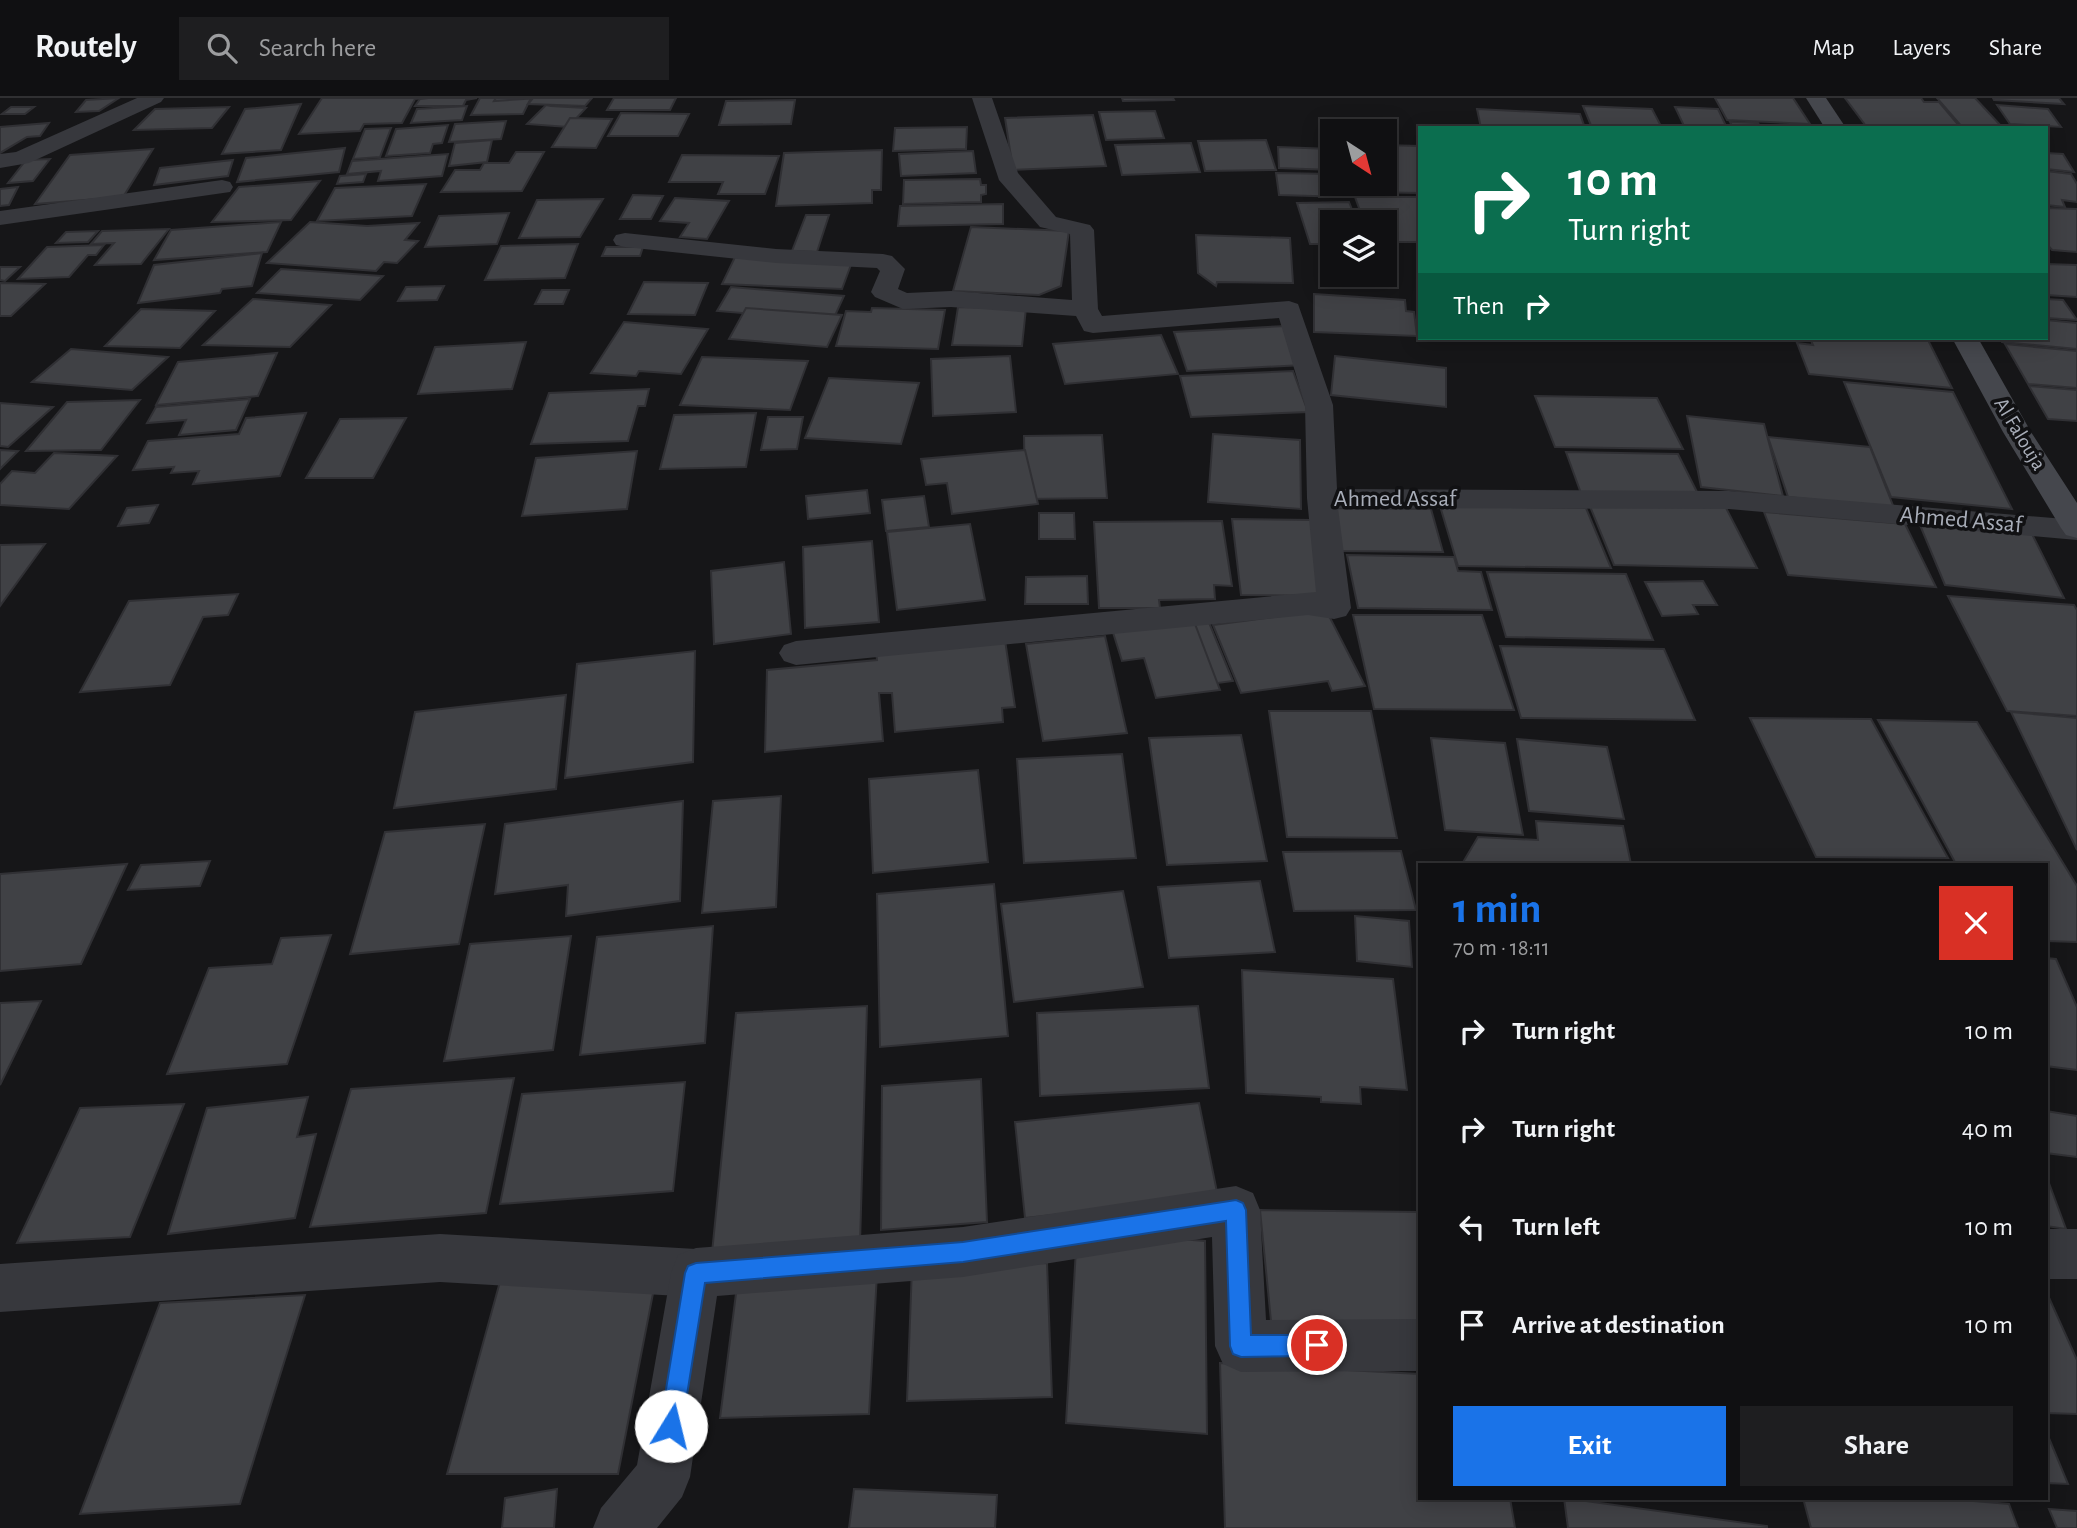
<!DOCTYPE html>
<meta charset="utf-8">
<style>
body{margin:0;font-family:"Alegreya Sans",sans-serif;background:#1e1e20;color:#f1f3f6;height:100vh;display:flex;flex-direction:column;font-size:26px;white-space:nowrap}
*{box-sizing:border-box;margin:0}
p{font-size:23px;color:#9c9d9f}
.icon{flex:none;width:38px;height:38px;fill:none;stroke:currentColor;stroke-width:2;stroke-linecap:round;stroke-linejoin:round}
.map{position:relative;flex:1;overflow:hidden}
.drawer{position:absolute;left:1418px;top:765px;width:630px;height:637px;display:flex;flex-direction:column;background:#101012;border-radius:0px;box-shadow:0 4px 18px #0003,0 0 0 2px #303032}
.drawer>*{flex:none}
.guide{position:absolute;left:1418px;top:28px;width:630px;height:214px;border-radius:0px;box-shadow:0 4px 18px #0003,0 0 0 2px #303032;background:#0b6e4f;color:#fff;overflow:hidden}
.needle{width:46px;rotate:144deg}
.buttons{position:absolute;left:1320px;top:21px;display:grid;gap:14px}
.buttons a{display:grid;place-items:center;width:77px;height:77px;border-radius:0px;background:#101012;box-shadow:0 4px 18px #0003,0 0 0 2px #303032;font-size:35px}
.pin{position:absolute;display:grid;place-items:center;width:60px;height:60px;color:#fff;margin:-30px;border:4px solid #fff;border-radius:50%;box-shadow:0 2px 7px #0007}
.me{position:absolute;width:77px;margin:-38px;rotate:9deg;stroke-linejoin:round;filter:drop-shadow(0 0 5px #0008)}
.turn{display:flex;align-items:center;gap:24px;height:147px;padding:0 35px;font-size:32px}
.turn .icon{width:91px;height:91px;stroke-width:2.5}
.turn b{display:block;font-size:49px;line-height:60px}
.then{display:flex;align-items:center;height:66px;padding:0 35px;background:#0003;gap:14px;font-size:26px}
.round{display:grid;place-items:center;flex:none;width:74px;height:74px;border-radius:0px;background:#1e1e20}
.summary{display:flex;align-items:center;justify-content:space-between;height:119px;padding:0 35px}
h1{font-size:42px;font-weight:700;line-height:52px;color:#1a73e8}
.primary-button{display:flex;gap:14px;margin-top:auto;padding:14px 35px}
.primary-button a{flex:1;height:80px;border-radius:0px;background:#1a73e8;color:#fff;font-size:28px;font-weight:700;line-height:80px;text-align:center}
.primary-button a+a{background:#1e1e20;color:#f1f3f6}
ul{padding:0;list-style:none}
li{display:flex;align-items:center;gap:21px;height:98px;padding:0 35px}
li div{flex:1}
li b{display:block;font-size:26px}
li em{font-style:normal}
header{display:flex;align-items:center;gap:42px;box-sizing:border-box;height:98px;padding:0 35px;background:#101012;border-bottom:2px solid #303032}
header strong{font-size:33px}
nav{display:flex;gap:38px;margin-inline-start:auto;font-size:24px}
.search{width:490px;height:63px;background:#1e1e20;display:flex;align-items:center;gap:18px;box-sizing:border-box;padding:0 24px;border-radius:0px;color:#9c9d9f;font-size:26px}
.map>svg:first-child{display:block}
</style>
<header>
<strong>Routely</strong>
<div class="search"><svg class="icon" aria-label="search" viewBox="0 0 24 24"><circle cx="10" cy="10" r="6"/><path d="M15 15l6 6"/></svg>Search here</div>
<nav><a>Map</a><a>Layers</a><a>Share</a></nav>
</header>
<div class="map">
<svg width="2077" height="1430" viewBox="0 0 2077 1430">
<rect width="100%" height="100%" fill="#161618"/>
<g fill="#404145" stroke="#303034" stroke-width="2">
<polygon points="119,0 99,13 76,14 86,2"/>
<polygon points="322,0 425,0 415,1 402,25 364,26 360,33 299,36"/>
<polygon points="477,0 466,2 463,8 415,8 420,1 428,0"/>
<polygon points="480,0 531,0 523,16 471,17"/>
<polygon points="496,0 539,0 494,3"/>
<polygon points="533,0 592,0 585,8 528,6"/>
<polygon points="614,0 676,0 670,12 607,12"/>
<polygon points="1122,0 1173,0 1174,2 1123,3"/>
<polygon points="1715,0 1793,0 1810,26 1727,22"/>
<polygon points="1845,0 1921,0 1924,4 1939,4 1961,30 1866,28"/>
<polygon points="1937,0 1975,0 2003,30 1963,30"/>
<polygon points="1993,0 2059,0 2064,6 1994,2"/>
<polygon points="795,2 791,26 719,27 726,3"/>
<polygon points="301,6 281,52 222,56 245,11"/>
<polygon points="546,7 551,8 586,10 568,29 527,26"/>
<polygon points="1997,7 2048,11 2061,29 2010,26"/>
<polygon points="467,8 462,22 411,25 417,11"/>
<polygon points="1583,8 1652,11 1662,30 1592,30"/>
<polygon points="11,9 34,9 25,16 2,16"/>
<polygon points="229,9 212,30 134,32 155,11"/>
<polygon points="1675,9 1718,11 1727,30 1685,30"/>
<polygon points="1477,11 1580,16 1585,30 1481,30"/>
<polygon points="1155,13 1164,40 1106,42 1099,14"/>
<polygon points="621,15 689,16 678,38 608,38"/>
<polygon points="1093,17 1106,68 1013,72 1005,20"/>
<polygon points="570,20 612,21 596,50 552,49"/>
<polygon points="506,23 501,41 449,44 455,26"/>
<polygon points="1730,24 1758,25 1761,30 1733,30"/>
<polygon points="49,25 40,38 27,39 0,55 0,29"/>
<polygon points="448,27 442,45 433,46 430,55 386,58 396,31"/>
<polygon points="967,29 966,51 893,53 895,30"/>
<polygon points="391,30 380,59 353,61 365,31"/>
<polygon points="492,42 487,64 449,68 455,45"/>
<polygon points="1266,42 1276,72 1205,73 1198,43"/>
<polygon points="1191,45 1200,74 1122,77 1115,47"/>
<polygon points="1384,47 1419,48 1419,95 1369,94 1367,86 1384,86"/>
<polygon points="1278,49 1332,51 1332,72 1279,70"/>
<polygon points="345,50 339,74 237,84 246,60"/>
<polygon points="153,51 123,99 35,106 70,57"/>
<polygon points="882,52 881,92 872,92 872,105 776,108 784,55"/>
<polygon points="973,53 976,75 901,78 899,56"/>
<polygon points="516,54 544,54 522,93 441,94 455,72 480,72 484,65 509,65"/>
<polygon points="2046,55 2063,56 2074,74 2046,71"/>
<polygon points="448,56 442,78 378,83 381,73 347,76 352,63"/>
<polygon points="682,57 779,58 765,96 718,96 723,84 669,84"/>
<polygon points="50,61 33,83 8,85 26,62"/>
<polygon points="233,62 228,78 154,87 160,70"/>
<polygon points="2046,73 2071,76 2077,86 2077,104 2062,102 2065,109 2046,107"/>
<polygon points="1276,75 1332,76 1332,86 1344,86 1347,99 1279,97"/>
<polygon points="366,76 363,84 337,86 340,78"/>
<polygon points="980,81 981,87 986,87 986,96 981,97 981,104 903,106 904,82"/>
<polygon points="320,83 291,122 212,124 239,89"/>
<polygon points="426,86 412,118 317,123 335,90"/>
<polygon points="18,89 9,107 0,108 0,91"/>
<polygon points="633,97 663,98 651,121 620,121"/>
<polygon points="1355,99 1419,99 1419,144 1384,144 1384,124 1364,124"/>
<polygon points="675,100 729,103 707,141 680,139 689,125 660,123"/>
<polygon points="603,101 580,139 519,140 537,102"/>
<polygon points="1349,104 1357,124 1332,124 1332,146 1310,146 1297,105"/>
<polygon points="1003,106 1003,126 898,128 900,108"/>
<polygon points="2046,110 2077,111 2077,154 2052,152 2046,145"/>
<polygon points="509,115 497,146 425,149 439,118"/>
<polygon points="806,117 829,117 817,154 792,153"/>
<polygon points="281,124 267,154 154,162 171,132"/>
<polygon points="310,124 367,128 419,125 405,142 418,143 397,165 384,164 376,173 267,165"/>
<polygon points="971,129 1069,133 1061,188 1039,197 953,193"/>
<polygon points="169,131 141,166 95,167 114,145 91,146 102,133"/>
<polygon points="98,133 88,144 56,145 66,134"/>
<polygon points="1196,137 1290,140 1293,185 1217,184 1216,188 1198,175"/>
<polygon points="578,146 565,180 485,182 501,148"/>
<polygon points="104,147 96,157 88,157 69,179 18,181 47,149"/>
<polygon points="606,149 643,149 640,158 602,158"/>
<polygon points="262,155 252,188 222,191 220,195 138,205 154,167"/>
<polygon points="735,159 852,164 842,191 722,186"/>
<polygon points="2046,166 2077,167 2077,199 2046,197"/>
<polygon points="0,169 20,169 5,183 0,182"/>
<polygon points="281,171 383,178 360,202 257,195"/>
<polygon points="644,184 708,185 695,217 628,216"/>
<polygon points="0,185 45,186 11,218 0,218"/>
<polygon points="444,188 437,202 398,203 406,189"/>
<polygon points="731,189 844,198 833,222 717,213"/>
<polygon points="542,192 569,192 563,206 535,206"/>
<polygon points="1314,196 1405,202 1406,213 1414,214 1417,238 1314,234"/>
<polygon points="253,201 331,207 290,249 203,247"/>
<polygon points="2046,201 2063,202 2077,222 2046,220"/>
<polygon points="958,209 1026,210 1022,248 952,247"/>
<polygon points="746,210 842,217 827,249 729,241"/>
<polygon points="872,210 945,212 938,251 836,248 846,213 871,214"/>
<polygon points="141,211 215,213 180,250 105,248"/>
<polygon points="2046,222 2077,225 2077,251 2002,244 2000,240 2046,240"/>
<polygon points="624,224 708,231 681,276 639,273 636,278 591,275"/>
<polygon points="1286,228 1303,267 1187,273 1174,234"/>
<polygon points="1161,237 1178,276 1065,286 1053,246"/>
<polygon points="1810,240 1927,240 1952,290 1809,276 1797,245 1813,247"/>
<polygon points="526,244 512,291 418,296 435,249"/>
<polygon points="2005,246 2077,253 2077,290 2028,286"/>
<polygon points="71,251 168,259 132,292 32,284"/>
<polygon points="277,255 258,298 156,307 178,264"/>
<polygon points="1010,258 1016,314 933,318 931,261"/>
<polygon points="1335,258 1446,270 1446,309 1331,297"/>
<polygon points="702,259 808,263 790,312 680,307"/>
<polygon points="1293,273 1308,314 1191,319 1180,278"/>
<polygon points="829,280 919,285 901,346 805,340"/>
<polygon points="1844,284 1953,294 2012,411 1891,399"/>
<polygon points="2029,288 2077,292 2077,323 2048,321"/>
<polygon points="649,291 645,308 638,308 628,343 531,346 549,295"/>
<polygon points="1535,298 1657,300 1683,351 1555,349"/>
<polygon points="250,301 236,332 179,337 186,322 147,325 156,309"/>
<polygon points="140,302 101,352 26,353 67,304"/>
<polygon points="0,305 53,309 8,349 0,348"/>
<polygon points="306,315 280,378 193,386 199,373 171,375 174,369 133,372 148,343 239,336 246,320"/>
<polygon points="756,315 746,369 660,371 674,317"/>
<polygon points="1687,318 1764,326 1783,398 1701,389"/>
<polygon points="768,319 803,319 797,351 761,352"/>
<polygon points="406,320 373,380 306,380 340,321"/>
<polygon points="1213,336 1300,342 1301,411 1208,404"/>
<polygon points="1102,337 1107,400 1025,401 1024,338"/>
<polygon points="1768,339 1870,349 1894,410 1788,399"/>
<polygon points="0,352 18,353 0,371"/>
<polygon points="1025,352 1038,406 952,416 947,385 926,387 921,361"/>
<polygon points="637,353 627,411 522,418 536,360"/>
<polygon points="1566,354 1678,356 1700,400 1582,398"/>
<polygon points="54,355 117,358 69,411 0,407 0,386 12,373 35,375"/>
<polygon points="867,392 870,415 808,421 806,398"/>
<polygon points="924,398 929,429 886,433 882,402"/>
<polygon points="1589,406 1725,408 1757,470 1614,467"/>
<polygon points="158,407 149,425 118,428 127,410"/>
<polygon points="1440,408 1586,410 1611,470 1458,468"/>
<polygon points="1333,410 1431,411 1443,454 1342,453"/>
<polygon points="1764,414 1905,426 1936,489 1788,477"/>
<polygon points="1039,415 1074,415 1075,441 1039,441"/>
<polygon points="1917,420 2030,432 2064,500 1945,487"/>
<polygon points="1232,421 1313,422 1327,498 1241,497"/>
<polygon points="1222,423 1232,488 1214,487 1215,501 1159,502 1160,510 1099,510 1094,424"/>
<polygon points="970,426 985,502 897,512 887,434"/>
<polygon points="872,443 879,524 805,530 803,449"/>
<polygon points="45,446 0,508 0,447"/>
<polygon points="1347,457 1454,459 1458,473 1481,474 1492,512 1358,510"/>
<polygon points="784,464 791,536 714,546 711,473"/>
<polygon points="1487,474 1626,476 1653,542 1506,539"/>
<polygon points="1087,478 1088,506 1025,506 1026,479"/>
<polygon points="1703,483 1717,507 1693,507 1698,516 1662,518 1645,484"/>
<polygon points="238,496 228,517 203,519 170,587 80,594 129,503"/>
<polygon points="1948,498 2074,507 2077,512 2077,618 2007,613"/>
<polygon points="1326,512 1365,588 1332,593 1328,583 1241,595 1213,527"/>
<polygon points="1353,517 1482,517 1514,612 1374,611"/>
<polygon points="1208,522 1233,583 1195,588 1172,527"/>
<polygon points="1110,525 1195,526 1220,592 1156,600 1144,560 1122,563"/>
<polygon points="1105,538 1127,635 1043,643 1026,546"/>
<polygon points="1005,542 1015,609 1002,610 1003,624 895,634 892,595 879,595 883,643 765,654 767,572 877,562 876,554"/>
<polygon points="1500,548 1664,551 1695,622 1521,620"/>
<polygon points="695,553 693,664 565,680 577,566"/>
<polygon points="566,597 556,691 394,710 415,614"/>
<polygon points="1269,613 1371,613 1397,740 1287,739"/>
<polygon points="2011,614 2077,620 2077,752"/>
<polygon points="1750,620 1871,621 1948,760 1816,759"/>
<polygon points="1878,622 1977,624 2077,788 2077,844 2046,843 2046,766 1956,766"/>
<polygon points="1241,637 1267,763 1167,767 1149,640"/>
<polygon points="1431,640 1505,645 1523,737 1445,732"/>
<polygon points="1517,641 1607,649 1624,721 1529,713"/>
<polygon points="1122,656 1136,760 1024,765 1017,661"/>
<polygon points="978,672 988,764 873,775 869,681"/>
<polygon points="781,698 776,809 702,815 713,703"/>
<polygon points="683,703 680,803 566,818 568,787 495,796 505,726"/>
<polygon points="1536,723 1623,728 1631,766 1462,766 1478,739 1538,742"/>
<polygon points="485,726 459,846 350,856 385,734"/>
<polygon points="1401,753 1416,812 1294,813 1283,754"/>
<polygon points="210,763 200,788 128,792 141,767"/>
<polygon points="127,766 81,866 0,873 0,776"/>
<polygon points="1260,783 1275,854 1169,860 1158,789"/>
<polygon points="994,786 1008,938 880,949 877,796"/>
<polygon points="1123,793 1143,889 1014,904 1001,806"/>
<polygon points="1355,818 1409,823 1412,869 1357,863"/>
<polygon points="713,828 705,945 580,957 597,839"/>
<polygon points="331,837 287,966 167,976 209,870 272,866 281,840"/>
<polygon points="571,838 553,952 444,963 470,846"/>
<polygon points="2046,860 2056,861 2077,909 2077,972 2046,968"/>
<polygon points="1242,872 1393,881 1407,992 1360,989 1361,1006 1321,1004 1321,999 1246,995"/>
<polygon points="41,903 0,987 0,905"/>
<polygon points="867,908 860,1145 712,1155 736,915"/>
<polygon points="1198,908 1209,990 1040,998 1037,915"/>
<polygon points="514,980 486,1115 310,1129 351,991"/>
<polygon points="981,981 987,1124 881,1132 882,988"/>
<polygon points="685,984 673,1093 500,1106 522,996"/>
<polygon points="308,999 297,1039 316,1036 295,1120 168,1136 207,1010"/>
<polygon points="1199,1005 1218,1099 1025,1120 1015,1024"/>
<polygon points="184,1006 130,1139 17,1145 80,1010"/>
<polygon points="2046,1013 2077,1018 2077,1059 2046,1055"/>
<polygon points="2046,1077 2066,1131 2046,1128"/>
<polygon points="1260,1112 1419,1114 1419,1225 1271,1223"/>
<polygon points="1077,1133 1205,1143 1207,1336 1066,1325"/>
<polygon points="1047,1165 1052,1299 907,1303 912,1169"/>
<polygon points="877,1176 869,1316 720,1320 738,1180"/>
<polygon points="501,1180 656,1180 618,1376 447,1376"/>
<polygon points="2046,1193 2077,1262 2077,1316 2046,1315"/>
<polygon points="305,1197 240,1406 80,1416 160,1205"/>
<polygon points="1220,1265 1419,1276 1419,1400 1510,1400 1515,1430 1225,1430"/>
<polygon points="2046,1333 2068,1386 2046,1385"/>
<polygon points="557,1391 554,1430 502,1430 505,1400"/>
<polygon points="854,1391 997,1397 995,1430 849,1430"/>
<polygon points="1564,1400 1767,1428 1767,1430 1568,1430"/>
<polygon points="1803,1400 1938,1400 2009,1406 2018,1430 1811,1430"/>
<polygon points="2049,1411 2077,1413 2077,1430 2057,1430"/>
</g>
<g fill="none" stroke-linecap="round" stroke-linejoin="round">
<polygon fill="#37383d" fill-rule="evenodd" points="440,1136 696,1151 713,1158 720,1175 713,1192 696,1199 440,1184 0,1214 0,1166"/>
<g fill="#37383d" fill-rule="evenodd">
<polygon points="137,0 164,0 161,4 29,65 0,70 0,56 16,54"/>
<polygon points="972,0 992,0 1018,75 1056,119 1090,127 1094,132 1098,211 1102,218 1289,203 1298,206 1333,307 1337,391 1729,393 2077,422 2077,442 1729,411 1338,410 1351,510 1346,518 1334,521 1308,517 796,567 784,563 779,555 784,547 796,543 1316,494 1307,400 1305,307 1279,220 1093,235 1084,233 1076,218 951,209 903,211 875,199 871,194 880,173 877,170 776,165 625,149 616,147 613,142 616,137 625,135 776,151 883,156 892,158 905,171 898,191 907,195 951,193 1072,202 1070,136 1040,129 999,82"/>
<polygon points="222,82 230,84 233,89 230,94 0,127 0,113"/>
<polygon points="1236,1088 1253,1095 1260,1112 1266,1222 1419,1221 1419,1273 1241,1274 1223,1266 1215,1248 1212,1139 963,1179 717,1198 690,1379 682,1399 657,1430 593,1430 601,1410 637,1367 671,1175 678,1157 696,1150 963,1129"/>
<rect x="2046" y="1131" width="31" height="50"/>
</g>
<g fill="#45474d" fill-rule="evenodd">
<polygon points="1806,0 1826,0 1846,30 1825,30"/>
<polygon points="1952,240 1978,240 2031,334 2077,405 2077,440 2066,437 2061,430 2003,334"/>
</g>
</g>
<polygon fill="#1a73e8" stroke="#114b97" stroke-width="2" points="1236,1102 1243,1105 1246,1112 1251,1237 1317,1237 1325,1240 1328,1247 1325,1255 1317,1258 1241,1259 1233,1256 1230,1248 1226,1123 963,1164 705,1185 682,1328 679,1336 671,1339 663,1336 660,1328 685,1175 688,1168 696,1165 963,1144"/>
<g text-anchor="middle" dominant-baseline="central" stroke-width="7" stroke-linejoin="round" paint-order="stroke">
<g font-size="21" fill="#a8adb8" stroke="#111113">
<text transform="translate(2020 336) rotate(59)">Al Falouja</text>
</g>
<g font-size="24" fill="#a8adb8" stroke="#111113">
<text x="1395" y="401">Ahmed Assaf</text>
<text transform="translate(1961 422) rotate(5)">Ahmed Assaf</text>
</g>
</g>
</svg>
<div class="buttons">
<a><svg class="needle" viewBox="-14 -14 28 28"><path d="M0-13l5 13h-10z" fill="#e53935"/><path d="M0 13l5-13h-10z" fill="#9c9d9f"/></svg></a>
<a><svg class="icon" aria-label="layers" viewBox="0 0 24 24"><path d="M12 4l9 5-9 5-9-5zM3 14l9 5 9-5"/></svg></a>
</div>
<div class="pin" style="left:1317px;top:1247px;background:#d93025"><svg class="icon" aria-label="arrive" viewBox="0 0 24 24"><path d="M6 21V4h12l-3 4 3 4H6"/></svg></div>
<svg class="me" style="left:671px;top:1328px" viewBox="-20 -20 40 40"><circle r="19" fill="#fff"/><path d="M0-13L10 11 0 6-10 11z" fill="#1a73e8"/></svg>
<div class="guide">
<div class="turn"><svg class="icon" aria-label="right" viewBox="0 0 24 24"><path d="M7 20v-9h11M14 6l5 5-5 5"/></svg><div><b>10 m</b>Turn right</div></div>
<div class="then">Then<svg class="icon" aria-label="right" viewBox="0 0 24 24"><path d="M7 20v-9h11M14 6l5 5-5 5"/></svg></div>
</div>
<section class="drawer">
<div class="summary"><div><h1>1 min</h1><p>70 m · 18:11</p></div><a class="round" style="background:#d93025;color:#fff"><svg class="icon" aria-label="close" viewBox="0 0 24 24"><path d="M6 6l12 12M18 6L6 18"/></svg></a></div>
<ul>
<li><svg class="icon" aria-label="right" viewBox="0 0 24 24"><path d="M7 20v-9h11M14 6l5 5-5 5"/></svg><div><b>Turn right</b></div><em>10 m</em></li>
<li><svg class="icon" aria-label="right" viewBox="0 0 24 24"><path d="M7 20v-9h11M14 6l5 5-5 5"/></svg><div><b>Turn right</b></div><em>40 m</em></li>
<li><svg class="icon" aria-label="left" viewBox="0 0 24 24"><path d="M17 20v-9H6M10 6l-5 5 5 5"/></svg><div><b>Turn left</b></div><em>10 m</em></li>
<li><svg class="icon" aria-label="arrive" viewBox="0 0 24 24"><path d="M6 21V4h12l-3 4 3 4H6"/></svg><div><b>Arrive at destination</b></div><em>10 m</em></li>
</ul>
<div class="primary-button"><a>Exit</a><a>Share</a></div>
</section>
</div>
